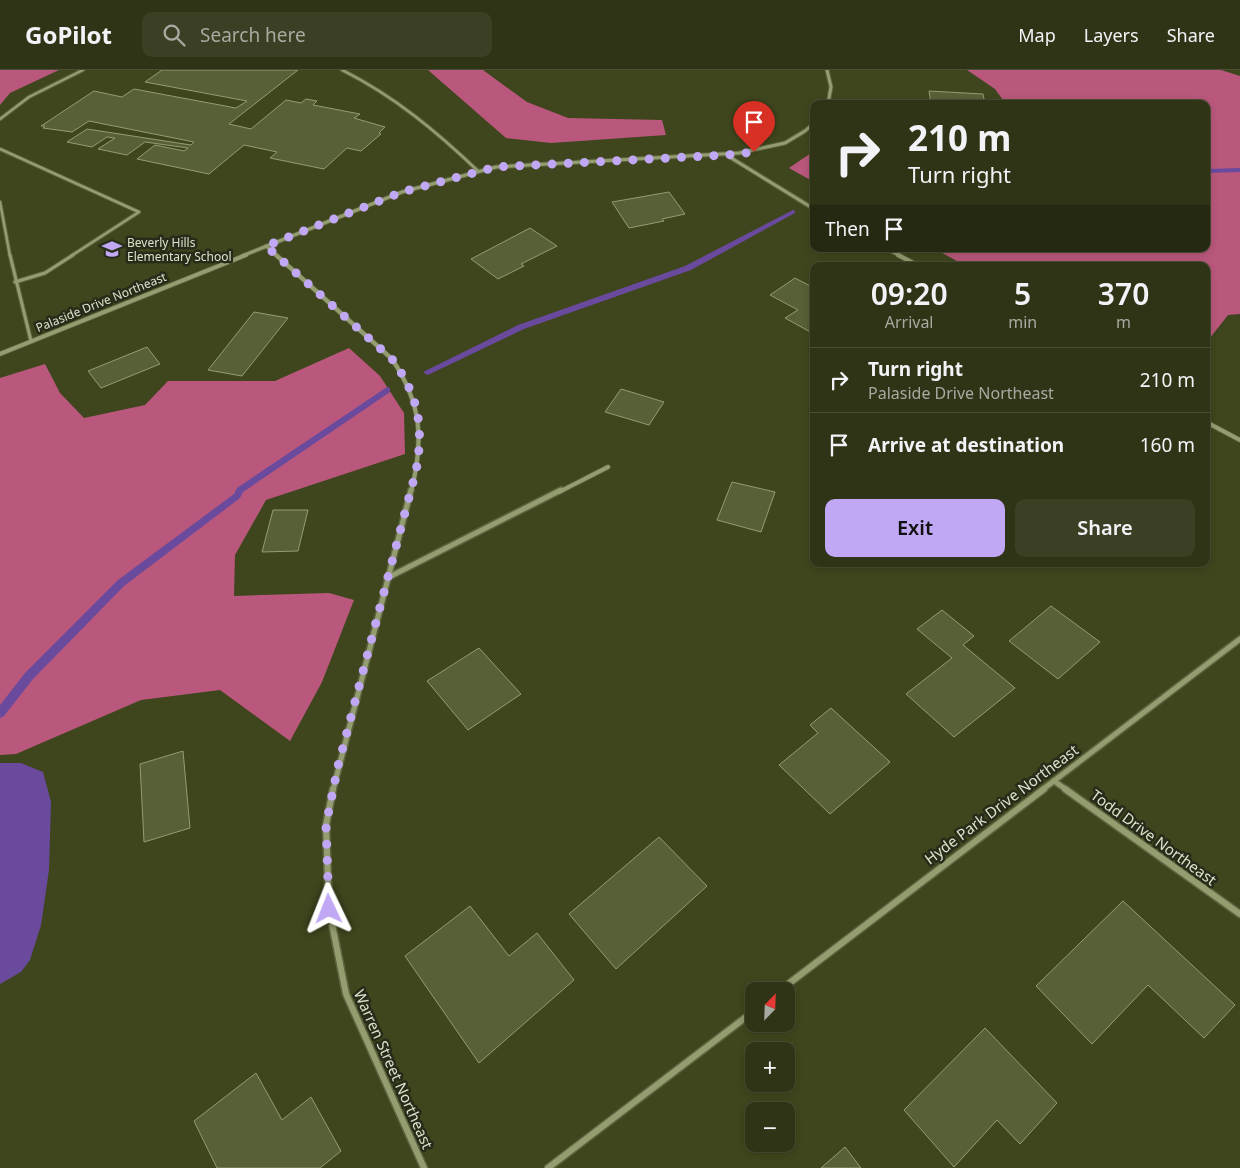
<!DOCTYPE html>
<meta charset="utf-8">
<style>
body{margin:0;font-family:"Noto Sans",sans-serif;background:#3b3f23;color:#f1f3f6;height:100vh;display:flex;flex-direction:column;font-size:19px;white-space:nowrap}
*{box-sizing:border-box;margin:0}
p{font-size:16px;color:#a7aaa1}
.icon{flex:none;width:28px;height:28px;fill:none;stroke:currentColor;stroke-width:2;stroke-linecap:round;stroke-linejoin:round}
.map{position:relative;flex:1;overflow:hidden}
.details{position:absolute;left:810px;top:192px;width:400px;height:305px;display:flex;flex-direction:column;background:#2f3416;border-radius:10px;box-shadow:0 2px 8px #0003,0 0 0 1px #4a4f35}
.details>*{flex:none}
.banner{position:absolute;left:810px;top:30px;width:400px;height:152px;border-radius:10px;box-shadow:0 2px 8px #0003,0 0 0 1px #4a4f35;background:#2f3416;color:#f1f3f6;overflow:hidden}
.needle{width:32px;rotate:23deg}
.controls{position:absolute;left:745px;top:912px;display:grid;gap:10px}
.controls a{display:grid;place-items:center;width:50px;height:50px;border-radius:10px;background:#2f3416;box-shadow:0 2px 8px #0003,0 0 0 1px #4a4f35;font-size:25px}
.pin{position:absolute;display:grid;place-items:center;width:42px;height:42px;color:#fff;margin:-51px -21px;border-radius:50% 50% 50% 0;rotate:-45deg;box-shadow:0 0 5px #0007}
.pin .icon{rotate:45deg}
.me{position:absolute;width:55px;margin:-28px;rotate:358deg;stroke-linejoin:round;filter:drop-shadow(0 0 4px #0008)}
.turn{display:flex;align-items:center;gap:18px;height:105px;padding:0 15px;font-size:22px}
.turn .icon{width:65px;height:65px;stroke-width:2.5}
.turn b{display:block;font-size:35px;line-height:42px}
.then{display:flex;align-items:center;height:48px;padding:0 15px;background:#0003;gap:10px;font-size:19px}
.eta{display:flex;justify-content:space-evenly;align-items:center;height:85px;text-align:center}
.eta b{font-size:30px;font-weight:600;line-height:35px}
.primary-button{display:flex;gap:10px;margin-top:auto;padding:10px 15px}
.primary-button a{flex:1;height:58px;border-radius:10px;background:#c0a8f4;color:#111;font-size:20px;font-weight:600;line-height:58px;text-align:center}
.primary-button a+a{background:#3b3f23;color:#f1f3f6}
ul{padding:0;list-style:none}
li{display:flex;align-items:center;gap:15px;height:65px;padding:0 15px;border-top:1px solid #4a4f35}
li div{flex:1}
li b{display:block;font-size:19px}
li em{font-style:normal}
header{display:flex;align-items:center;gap:30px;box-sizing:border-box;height:70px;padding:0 25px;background:#2f3416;border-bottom:1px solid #4a4f35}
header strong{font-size:24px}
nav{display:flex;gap:28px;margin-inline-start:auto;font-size:18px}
.search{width:350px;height:45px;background:#3b3f23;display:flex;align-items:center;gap:12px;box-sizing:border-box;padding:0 18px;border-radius:10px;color:#a7aaa1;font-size:19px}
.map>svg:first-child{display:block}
</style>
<header>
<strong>GoPilot</strong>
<div class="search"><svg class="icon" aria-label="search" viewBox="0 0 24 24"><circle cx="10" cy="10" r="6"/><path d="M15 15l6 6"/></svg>Search here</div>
<nav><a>Map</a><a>Layers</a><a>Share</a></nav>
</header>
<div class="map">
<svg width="1240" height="1098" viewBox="0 0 1240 1098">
<rect width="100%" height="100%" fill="#3f461d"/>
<g fill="#b9587c">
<polygon points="0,0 59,0 10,23 0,35"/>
<polygon points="428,0 483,0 527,32 568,48 662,50 666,65 551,73 506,68"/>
<polygon points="967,0 1221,0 1240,6 1240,244 1228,245 1206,273 1206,196 966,196 935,179 1206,179 1206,34 1006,34 995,19"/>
<polygon points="814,81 814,112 789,98"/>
<polygon points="349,278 380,306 404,343 405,384 266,430 235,485 234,526 329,523 354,530 322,612 290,671 220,620 141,630 16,684 0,685 0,308 45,294 60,323 84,348 145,335 168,311 275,311"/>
</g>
<polygon fill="#694a9d" points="0,693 21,693 43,702 51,732 49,800 41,855 30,890 21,902 0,914"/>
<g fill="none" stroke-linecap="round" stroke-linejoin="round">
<g fill="#694a9d" fill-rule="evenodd">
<polygon points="1240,98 1240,102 1206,103 1206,99"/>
<polygon points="793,140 795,141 795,143 691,200 524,259 430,304 427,305 423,302 518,255 685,196"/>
<polygon points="387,317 390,318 390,322 243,422 240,428 124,516 33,609 4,646 0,648 0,635 25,603 118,510 234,424 237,418"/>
</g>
</g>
<g fill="#586037" stroke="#939d70">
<polygon points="162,0 298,0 229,54 251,59 286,30 301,33 306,29 317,31 313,35 360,44 354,48 385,57 379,63 381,64 361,81 347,78 324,99 270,88 277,82 244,75 209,104 137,89 155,75 184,81 188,78 145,72 127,85 98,79 115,68 107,67 92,77 67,72 87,59 191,75 194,72 89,51 72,62 43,58 45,56 41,56 94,21 122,27 134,19 236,38 247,31 145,12"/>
<polygon points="929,21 983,24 985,34 931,34"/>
<polygon points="669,122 685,144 662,149 664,151 629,158 612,132"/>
<polygon points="530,158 557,176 521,194 524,196 498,209 471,189"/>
<polygon points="795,208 814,218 814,264 785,248 798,240 770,225"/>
<polygon points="254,242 288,248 242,306 208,300"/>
<polygon points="147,277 160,294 101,318 88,301"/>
<polygon points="621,319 664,332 649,355 605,342"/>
<polygon points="732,412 775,422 761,462 717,450"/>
<polygon points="273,440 308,440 298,481 262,482"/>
<polygon points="1051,536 1100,572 1058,609 1009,571"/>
<polygon points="942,540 974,566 963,575 1015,618 954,667 906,624 952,588 917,559"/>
<polygon points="479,578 521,624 468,660 427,611"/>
<polygon points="831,638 890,692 830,744 779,695 818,663 810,655"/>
<polygon points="183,681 190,758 144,772 140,694"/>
<polygon points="659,767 707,816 616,899 569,844"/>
<polygon points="1123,831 1235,935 1204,968 1148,915 1092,974 1036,916"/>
<polygon points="470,836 509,886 537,863 574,910 479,993 405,886"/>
<polygon points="985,958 1057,1033 1020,1074 997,1050 954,1097 904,1040"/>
<polygon points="256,1003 282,1050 311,1027 341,1081 320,1098 217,1098 194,1051"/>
<polygon points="845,1077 861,1098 821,1098"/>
</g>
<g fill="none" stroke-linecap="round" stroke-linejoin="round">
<defs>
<g id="service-far1">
<path d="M342,0C394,26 436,61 478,101"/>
<polyline points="0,49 29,27 83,0"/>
<polyline points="0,79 139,142 71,186"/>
<polyline points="0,132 10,186"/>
</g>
<g id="service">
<polyline points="10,185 31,271"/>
<polyline points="15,212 45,203 73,185"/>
</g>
<g id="minor-far3">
<polyline points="827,0 831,17 828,34"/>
<polyline points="728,86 814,139"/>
<polyline points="266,176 277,186"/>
<polyline points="887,179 901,186"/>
<polyline points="242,186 402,122 496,97 739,83 785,73 805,61 814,53"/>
</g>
<g id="minor-far2">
<path d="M276,185L392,289C422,334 424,370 411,422"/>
<polyline points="898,185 919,196"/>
<polyline points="0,284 246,185"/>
<polyline points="1206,352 1240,370"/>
<polyline points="559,422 608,397"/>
</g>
<g id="minor-far1">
<polyline points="387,508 561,420"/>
<polyline points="1054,711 1067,720"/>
<polyline points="333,720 411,420"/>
<polyline points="1042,720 1240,569"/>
</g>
<g id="minor">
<polyline points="333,719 326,755 329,839 346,924 424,1098"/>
<polyline points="1065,719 1240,844"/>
<polyline points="779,921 1044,719"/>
<polyline points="548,1098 754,941"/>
</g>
</defs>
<use href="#service-far1" stroke="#5d633e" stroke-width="4.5"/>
<use href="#service" stroke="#5d633e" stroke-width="5"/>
<use href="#minor-far3" stroke="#5d633e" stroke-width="5"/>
<use href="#minor-far2" stroke="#5d633e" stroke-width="5.5"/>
<use href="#minor-far1" stroke="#5d633e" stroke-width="8"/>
<use href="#minor" stroke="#5d633e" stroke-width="9"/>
<use href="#service-far1" stroke="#939d70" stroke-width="2.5"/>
<use href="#service" stroke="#939d70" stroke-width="3"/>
<use href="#minor-far3" stroke="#939d70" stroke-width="3"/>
<use href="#minor-far2" stroke="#939d70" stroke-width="4"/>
<use href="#minor-far1" stroke="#939d70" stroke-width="5"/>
<use href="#minor" stroke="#939d70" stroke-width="6"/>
</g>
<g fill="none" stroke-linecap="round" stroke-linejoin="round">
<path stroke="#c0a8f4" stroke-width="9" stroke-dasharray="0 16.2" d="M329,839L326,755L338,696L416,401C424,357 419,326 392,289L266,176L402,122L496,97L727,85L754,82"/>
</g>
<defs>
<symbol id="school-bare" viewBox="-9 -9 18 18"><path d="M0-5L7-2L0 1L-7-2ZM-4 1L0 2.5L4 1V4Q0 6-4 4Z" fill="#c0a8f4" stroke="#272b19" stroke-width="2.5" paint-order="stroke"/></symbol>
</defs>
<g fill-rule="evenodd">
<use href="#school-bare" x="98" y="165" width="28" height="28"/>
</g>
<g text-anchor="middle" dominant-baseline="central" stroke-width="5" stroke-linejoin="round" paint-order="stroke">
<g font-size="12" fill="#dce2cb" stroke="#272b19" text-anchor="start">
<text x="127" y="172">Beverly Hills<tspan x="127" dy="14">Elementary School</tspan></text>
</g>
<g font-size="12" fill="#dce2cb" stroke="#272b19">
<text transform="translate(101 232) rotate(-22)">Palaside Drive Northeast</text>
</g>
<g font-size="15" fill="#dce2cb" stroke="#272b19">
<text transform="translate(1001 734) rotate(-37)">Hyde Park Drive Northeast</text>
<text transform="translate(1154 767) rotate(36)">Todd Drive Northeast</text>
<text transform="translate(394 999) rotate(66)">Warren Street Northeast</text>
</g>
</g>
</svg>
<div class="controls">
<a><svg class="needle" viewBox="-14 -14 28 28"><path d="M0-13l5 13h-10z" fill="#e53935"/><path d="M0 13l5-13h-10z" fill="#a7aaa1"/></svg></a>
<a>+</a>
<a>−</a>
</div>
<div class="pin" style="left:754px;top:82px;background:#d93025"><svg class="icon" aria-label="arrive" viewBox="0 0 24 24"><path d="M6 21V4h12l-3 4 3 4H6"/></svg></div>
<svg class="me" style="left:329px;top:839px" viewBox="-20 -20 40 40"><path d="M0-17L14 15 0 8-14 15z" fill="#c0a8f4" stroke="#fff" stroke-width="4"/></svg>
<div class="banner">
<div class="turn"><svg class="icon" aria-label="right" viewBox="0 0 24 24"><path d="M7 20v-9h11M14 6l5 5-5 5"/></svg><div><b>210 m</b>Turn right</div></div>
<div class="then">Then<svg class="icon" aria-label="arrive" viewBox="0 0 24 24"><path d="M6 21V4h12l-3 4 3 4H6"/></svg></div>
</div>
<section class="details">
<div class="eta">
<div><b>09:20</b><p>Arrival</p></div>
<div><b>5</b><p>min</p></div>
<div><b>370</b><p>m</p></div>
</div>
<ul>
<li><svg class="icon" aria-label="right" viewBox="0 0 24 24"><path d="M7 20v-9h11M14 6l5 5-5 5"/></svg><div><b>Turn right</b><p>Palaside Drive Northeast</p></div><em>210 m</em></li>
<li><svg class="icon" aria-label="arrive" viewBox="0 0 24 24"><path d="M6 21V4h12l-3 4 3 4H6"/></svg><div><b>Arrive at destination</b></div><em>160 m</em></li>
</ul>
<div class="primary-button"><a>Exit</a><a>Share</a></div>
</section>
</div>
